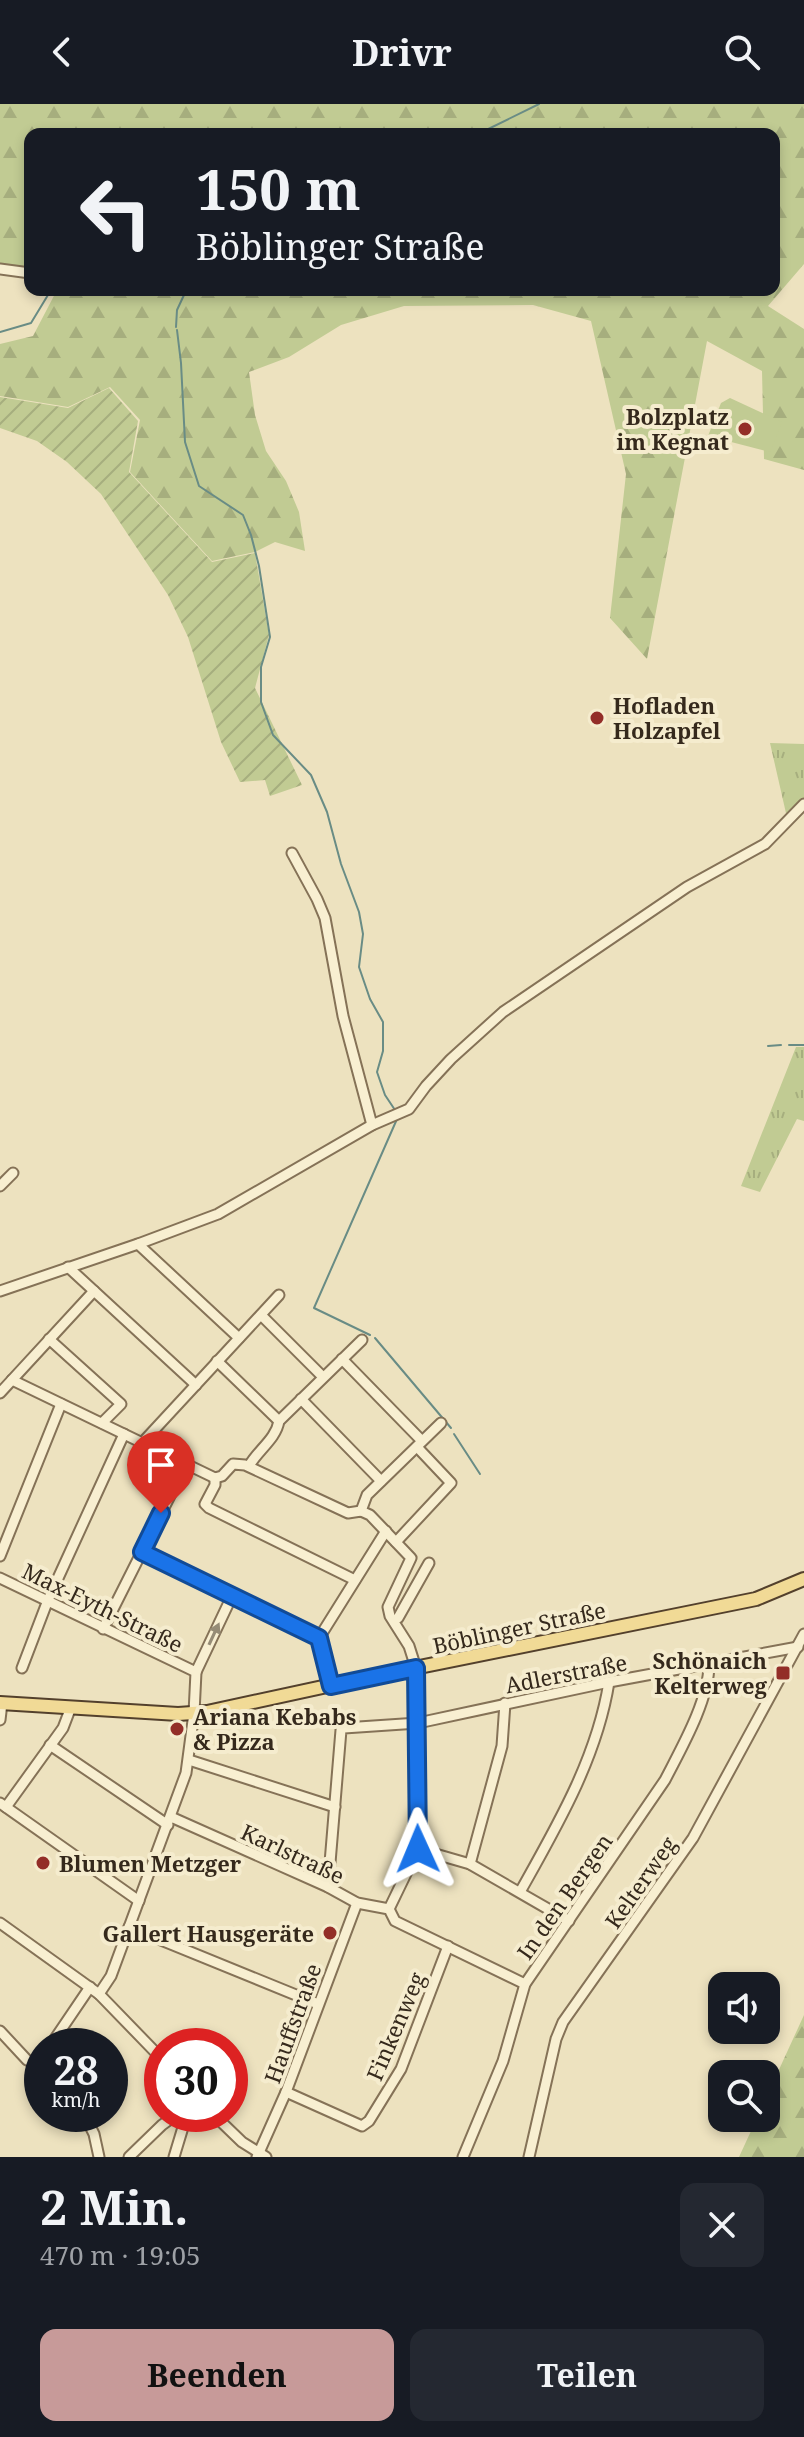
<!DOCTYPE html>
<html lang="de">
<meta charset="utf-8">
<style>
body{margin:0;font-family:"Noto Serif",serif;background:#242831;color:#f1f3f6;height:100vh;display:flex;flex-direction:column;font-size:30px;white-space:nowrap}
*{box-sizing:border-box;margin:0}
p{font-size:26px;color:#9ea1a6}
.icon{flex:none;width:44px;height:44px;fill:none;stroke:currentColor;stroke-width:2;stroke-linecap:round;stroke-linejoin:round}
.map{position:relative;height:2053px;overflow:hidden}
.drawer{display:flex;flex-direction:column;background:#171b24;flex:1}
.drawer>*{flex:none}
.banner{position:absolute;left:24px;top:24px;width:756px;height:168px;border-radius:16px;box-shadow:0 4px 12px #0003;background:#171b24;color:#f1f3f6;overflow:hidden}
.tools{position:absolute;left:708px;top:1868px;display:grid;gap:16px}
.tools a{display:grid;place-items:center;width:72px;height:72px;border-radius:16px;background:#171b24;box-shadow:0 4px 12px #0003;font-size:40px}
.speed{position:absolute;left:24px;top:1924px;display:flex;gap:16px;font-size:40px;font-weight:700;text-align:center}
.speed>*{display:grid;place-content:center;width:104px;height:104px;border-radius:50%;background:#171b24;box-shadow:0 4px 12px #0003;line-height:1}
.speed small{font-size:20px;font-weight:400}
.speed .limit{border:12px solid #d22;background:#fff;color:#111}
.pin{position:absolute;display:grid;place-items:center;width:68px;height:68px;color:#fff;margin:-82px -34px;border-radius:50% 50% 50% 0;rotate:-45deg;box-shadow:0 0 8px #0007}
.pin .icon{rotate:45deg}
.me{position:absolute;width:88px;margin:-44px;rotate:359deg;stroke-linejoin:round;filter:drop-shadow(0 0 6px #0008)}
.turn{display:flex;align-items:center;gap:28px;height:168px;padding:0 40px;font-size:36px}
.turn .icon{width:104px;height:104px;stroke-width:2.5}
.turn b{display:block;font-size:56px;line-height:68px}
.round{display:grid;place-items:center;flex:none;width:84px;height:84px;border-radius:16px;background:#242831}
.overview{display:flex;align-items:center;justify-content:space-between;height:136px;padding:0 40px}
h1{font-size:48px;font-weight:700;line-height:60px}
.primary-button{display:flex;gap:16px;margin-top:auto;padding:16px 40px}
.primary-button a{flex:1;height:92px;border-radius:16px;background:#c79a99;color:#111;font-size:32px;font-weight:700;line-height:92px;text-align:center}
.primary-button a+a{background:#242831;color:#f1f3f6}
header{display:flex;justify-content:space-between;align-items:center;height:104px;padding:0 40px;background:#171b24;font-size:36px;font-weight:700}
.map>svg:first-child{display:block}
</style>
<header><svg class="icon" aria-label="back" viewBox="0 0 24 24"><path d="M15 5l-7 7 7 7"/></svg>Drivr<svg class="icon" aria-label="search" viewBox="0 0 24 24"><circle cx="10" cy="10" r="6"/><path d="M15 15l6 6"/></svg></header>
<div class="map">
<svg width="804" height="2053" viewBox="0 0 804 2053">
<defs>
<pattern id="grass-tufts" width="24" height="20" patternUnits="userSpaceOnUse" patternTransform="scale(2)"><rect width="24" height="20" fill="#c1cb93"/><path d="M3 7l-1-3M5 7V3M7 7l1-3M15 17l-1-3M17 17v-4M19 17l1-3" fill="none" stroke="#a6ae7e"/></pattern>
<pattern id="forest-firs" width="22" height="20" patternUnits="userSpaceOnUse" patternTransform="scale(2)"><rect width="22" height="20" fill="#c1cb93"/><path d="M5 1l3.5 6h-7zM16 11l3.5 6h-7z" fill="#a6ae7e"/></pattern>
<pattern id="garden-furrows" width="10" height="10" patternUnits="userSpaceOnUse" patternTransform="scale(2)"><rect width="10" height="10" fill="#c1cb93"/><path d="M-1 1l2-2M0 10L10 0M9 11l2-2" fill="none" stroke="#a6ae7e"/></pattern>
</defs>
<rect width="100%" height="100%" fill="#ede2bf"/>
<g fill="url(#grass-tufts)">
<polygon points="770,639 804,640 804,700 788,718"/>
<polygon points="796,943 804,943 804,1017 797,1015 760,1088 741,1082"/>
</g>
<g fill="url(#forest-firs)">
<polygon points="0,0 804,0 804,160 768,202 804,225 804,366 764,355 762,267 707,237 647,555 610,514 626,370 591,217 533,201 404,202 341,221 289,253 249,268 255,311 266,347 286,377 299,408 305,447 275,438 255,448 212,457 130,368 140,316 110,283 68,303 0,292 0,240 33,232 57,186 774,186 774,30 30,30 30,165 0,160"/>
<polygon points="804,1911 804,2053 739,2053 757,2014 766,2014 766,1994"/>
</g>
<polygon fill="url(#garden-furrows)" points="109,284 138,317 129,368 212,458 255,449 269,531 255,584 302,681 270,692 265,676 240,678 221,638 188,533 168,491 101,390 67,358 37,337 0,324 0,293 68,304"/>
<polygon fill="#c1cb93" points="730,294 782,318 770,348 708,332 721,299"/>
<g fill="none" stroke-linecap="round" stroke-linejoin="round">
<g stroke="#698c85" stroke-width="2">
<polyline points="478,30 539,0"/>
<polyline points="176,223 177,206 184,191 182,186"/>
<polyline points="177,226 181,259 185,338 199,382 243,411 251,431 259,462 270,533 261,563 261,598 273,631 311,671 327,708 341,760 359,808 363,830 359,863 370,895 383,918 383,947 377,968 385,991 395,1006"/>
<polyline points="0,228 31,219 51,186"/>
<polyline points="789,941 804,941"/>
<polyline points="768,942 781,941"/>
<polyline points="370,1231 314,1204 397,1015"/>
<polyline points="375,1234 451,1324"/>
<polyline points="454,1330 480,1370"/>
</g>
<defs>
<g id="minor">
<polyline points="0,165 30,169"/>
<polyline points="292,749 317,795 325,814 343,912 372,1021"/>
<polyline points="0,1082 13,1069"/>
<polyline points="138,1140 239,1234"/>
<polyline points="68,1163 196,1281"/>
<polyline points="0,1187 138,1140 218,1110 372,1021 409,1005 426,982 451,955 503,908 687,783 765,740 804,700"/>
<polyline points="261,1211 323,1273"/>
<polyline points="49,1235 121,1300 102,1319"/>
<polyline points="342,1255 422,1337"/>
<polyline points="217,1257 279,1317"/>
<polyline points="12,1276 215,1374"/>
<polyline points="0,1289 94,1187"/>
<polyline points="301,1295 381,1377"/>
<polyline points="143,1338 279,1191"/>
<path d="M249,1362C258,1346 276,1335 279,1317L362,1236"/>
<polyline points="215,1374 222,1372 233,1360 245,1361 348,1409 361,1407 370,1411 411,1454 388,1503 390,1512 409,1542 416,1564 418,1745 389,1805"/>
<polyline points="215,1374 215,1381 205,1400 209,1404 355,1476"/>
<polyline points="361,1407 367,1391 441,1319"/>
<polyline points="396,1438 451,1379 417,1343"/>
<polyline points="142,1448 319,1534"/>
<polyline points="0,1452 61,1300"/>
<polyline points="0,1474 196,1568 194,1609 186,1669 111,1872 99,1890"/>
<polyline points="398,1514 429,1459"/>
<polyline points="103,1525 186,1360"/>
<polyline points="22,1564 48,1496 124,1330"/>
<polyline points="196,1568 232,1492"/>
<polyline points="331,1582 319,1534 386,1427"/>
<polyline points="0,1616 2,1599"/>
<polyline points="50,1641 168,1721"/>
<polyline points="189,1656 335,1703"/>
<polyline points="0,1699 139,1797"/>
<polyline points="6,1703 63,1624 71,1603"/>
<polyline points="171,1713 328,1783 357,1799 389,1805 395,1817 525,1880"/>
<polyline points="418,1745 470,1760 569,1817"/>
<polyline points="470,1760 502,1642 505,1599"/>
<polyline points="328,1783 341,1626 344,1624 418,1619 609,1578 798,1543"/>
<path d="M520,1788C557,1722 597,1654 609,1578"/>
<polyline points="0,1819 99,1890 162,1955"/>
<polyline points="129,1823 318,1900"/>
<polyline points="0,1927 27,1956 33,1959 42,1954"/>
<polyline points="50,1942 90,1883"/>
<polyline points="286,1988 362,2022 369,2017 401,1965 448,1842"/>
<polyline points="84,2010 94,2030 99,2053"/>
<polyline points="213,2010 242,2038 266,2053"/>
<polyline points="129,2053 162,2021 177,2010"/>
<polyline points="174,2053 187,2010"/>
<polyline points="257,2053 286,1988 357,1799"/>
<path d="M463,2053L503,1957L525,1880L665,1676C682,1643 709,1596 709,1560"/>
<polyline points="529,2053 556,1935 563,1918 693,1734 804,1530"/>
</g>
<polyline id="major" points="0,1599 178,1610 207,1608 355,1576 756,1495 804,1475"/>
</defs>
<use href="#minor" stroke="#857257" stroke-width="13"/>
<use href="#major" stroke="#53402c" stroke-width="16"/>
<use href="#minor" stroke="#f8efd1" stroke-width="9"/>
<use href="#major" stroke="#f1da96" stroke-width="12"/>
</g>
<defs><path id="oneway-solid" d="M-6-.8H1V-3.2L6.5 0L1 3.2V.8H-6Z" transform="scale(2)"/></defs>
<use fill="#968c76" href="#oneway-solid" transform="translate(214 1530) rotate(-65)"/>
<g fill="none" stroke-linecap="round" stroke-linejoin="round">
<defs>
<polyline id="route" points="161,1409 142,1448 319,1534 331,1582 416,1564 418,1745"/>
</defs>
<use href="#route" stroke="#114b97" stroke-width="20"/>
<use href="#route" stroke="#1a73e8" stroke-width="14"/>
</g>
<g fill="#932e28" stroke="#f5ecce" stroke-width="3">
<circle cx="745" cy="325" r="8"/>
<circle cx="597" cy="614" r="8"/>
<rect x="775" y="1561" width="16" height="16" rx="4"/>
<circle cx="177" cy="1625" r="8"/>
<circle cx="43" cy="1759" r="8"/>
<circle cx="330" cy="1829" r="8"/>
</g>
<g text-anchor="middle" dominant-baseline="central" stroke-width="8" stroke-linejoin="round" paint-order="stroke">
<g font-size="22" font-weight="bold" fill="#35291c" stroke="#f5ecce" text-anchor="end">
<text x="729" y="312">Bolzplatz<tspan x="729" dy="25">im Kegnat</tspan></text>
<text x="613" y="601" text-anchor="start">Hofladen<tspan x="613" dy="25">Holzapfel</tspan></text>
<text x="767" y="1556">Schönaich<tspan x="767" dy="25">Kelterweg</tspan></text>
<text x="193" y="1612" text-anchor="start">Ariana Kebabs<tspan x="193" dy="25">&amp; Pizza</tspan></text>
<text x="59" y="1759" text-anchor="start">Blumen Metzger</text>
<text x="314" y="1829">Gallert Hausgeräte</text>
</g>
<g font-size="22" fill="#35291c" stroke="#f5ecce">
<text transform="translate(103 1503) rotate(26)">Max-Eyth-Straße</text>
<text transform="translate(519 1523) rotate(-12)">Böblinger Straße</text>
<text transform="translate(566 1569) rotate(-11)">Adlerstraße</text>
<text transform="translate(293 1749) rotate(25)">Karlstraße</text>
<text transform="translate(640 1778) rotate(-55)">Kelterweg</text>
<text transform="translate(564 1792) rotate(-55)">In den Bergen</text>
<text transform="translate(292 1919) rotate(-70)">Hauffstraße</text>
<text transform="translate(395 1922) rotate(-67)">Finkenweg</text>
</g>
</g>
</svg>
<div class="tools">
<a><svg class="icon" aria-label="sound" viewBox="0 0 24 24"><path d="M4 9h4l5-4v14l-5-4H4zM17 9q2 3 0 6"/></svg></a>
<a><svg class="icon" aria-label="search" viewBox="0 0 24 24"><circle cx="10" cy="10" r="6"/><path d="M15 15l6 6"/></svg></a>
</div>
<div class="speed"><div>28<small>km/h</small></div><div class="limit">30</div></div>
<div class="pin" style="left:161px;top:1409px;background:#d93025"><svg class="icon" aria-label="arrive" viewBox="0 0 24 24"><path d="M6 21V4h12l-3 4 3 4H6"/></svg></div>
<svg class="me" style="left:418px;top:1745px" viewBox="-20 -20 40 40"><path d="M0-17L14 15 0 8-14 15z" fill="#1a73e8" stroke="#fff" stroke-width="4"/></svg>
<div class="banner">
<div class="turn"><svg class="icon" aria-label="left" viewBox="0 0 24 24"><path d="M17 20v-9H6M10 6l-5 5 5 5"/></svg><div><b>150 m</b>Böblinger Straße</div></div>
</div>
</div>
<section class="drawer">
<div class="overview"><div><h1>2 Min.</h1><p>470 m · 19:05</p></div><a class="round"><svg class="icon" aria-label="close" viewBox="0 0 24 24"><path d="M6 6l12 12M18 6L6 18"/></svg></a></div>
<div class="primary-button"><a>Beenden</a><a>Teilen</a></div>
</section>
